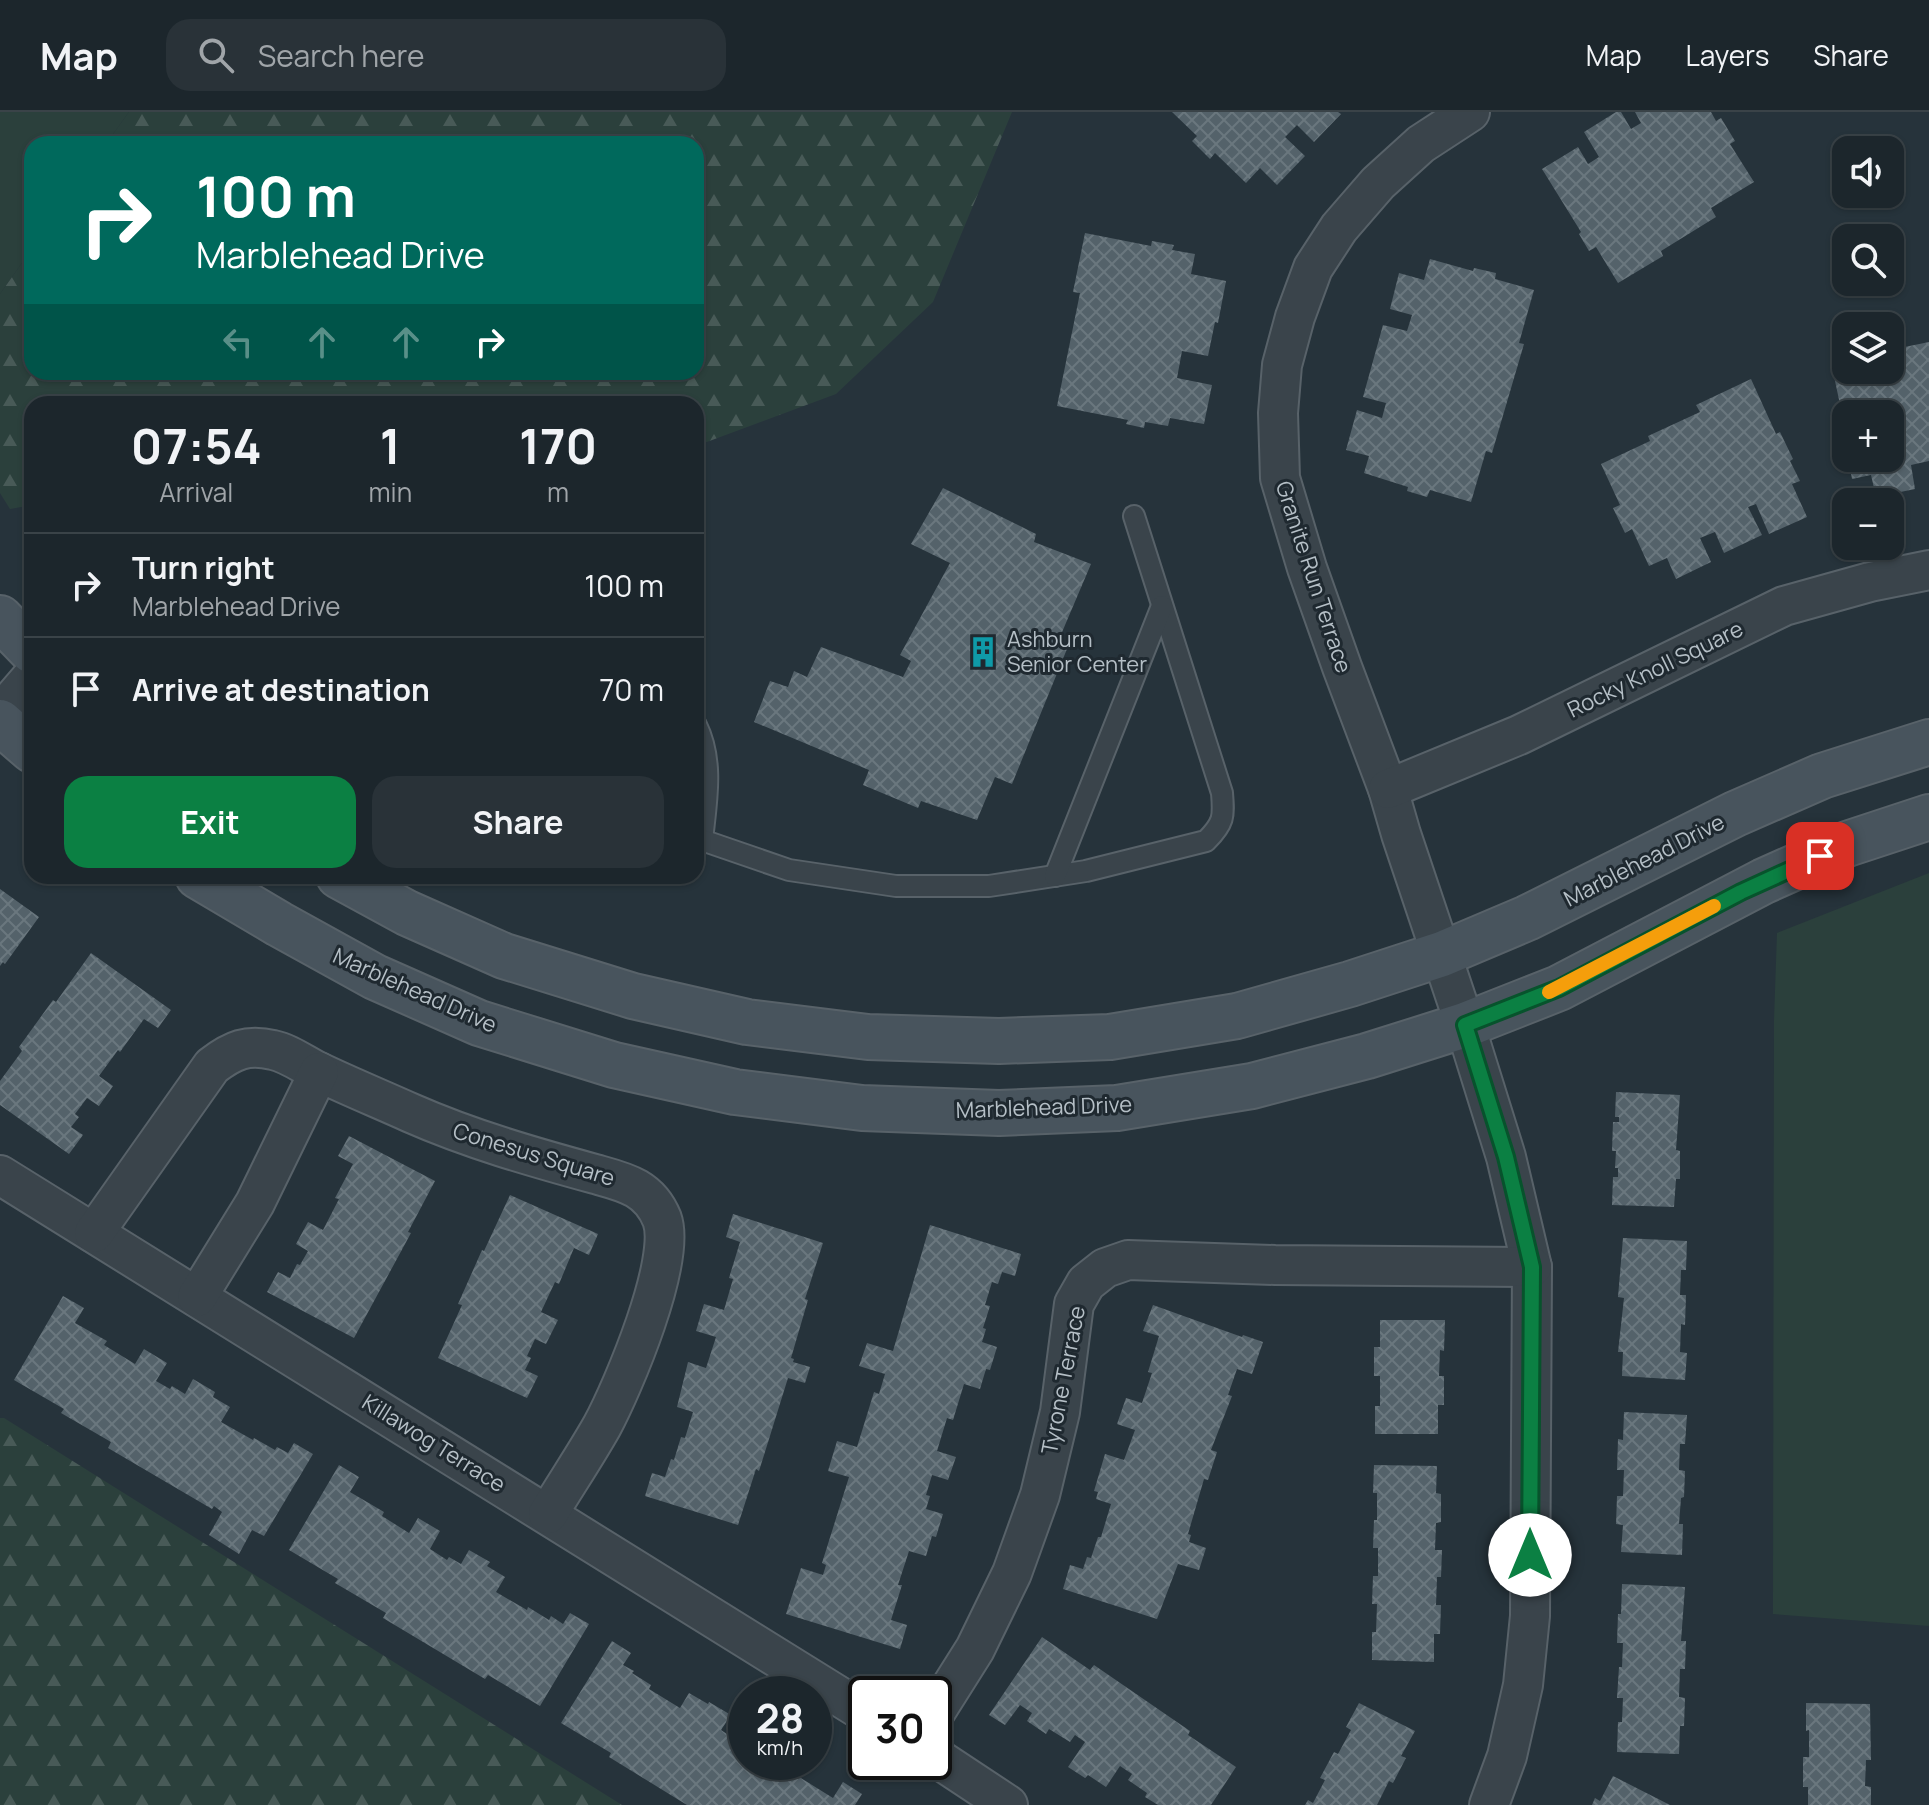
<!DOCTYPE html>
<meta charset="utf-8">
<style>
body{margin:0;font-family:Manrope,sans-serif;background:#293238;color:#f1f3f6;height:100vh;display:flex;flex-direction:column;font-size:30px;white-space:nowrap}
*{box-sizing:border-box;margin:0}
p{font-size:26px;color:#a0a5a9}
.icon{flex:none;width:44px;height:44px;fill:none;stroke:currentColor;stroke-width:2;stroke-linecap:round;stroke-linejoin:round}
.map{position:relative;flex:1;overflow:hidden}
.drawer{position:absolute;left:24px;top:284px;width:680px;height:488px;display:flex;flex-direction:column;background:#1c262c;border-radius:24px;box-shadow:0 2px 6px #0004,0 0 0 2px #3a4348}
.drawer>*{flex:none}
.hud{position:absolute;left:24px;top:24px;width:680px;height:244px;border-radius:24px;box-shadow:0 2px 6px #0004,0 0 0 2px #3a4348;background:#00695c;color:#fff;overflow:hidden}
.fabs{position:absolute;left:1832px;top:24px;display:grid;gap:16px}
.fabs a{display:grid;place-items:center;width:72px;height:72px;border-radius:16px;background:#1c262c;box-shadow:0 2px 6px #0004,0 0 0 2px #3a4348;font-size:40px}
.speed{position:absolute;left:728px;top:1564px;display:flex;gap:16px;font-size:40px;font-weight:700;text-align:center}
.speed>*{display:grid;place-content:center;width:104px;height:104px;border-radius:50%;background:#1c262c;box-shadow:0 2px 6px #0004,0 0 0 2px #3a4348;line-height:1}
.speed small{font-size:20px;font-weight:400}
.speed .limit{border:4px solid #111;border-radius:12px;background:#fff;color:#111}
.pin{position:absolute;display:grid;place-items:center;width:68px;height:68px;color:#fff;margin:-34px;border-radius:16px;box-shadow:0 4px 12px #0006}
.me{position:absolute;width:88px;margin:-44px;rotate:0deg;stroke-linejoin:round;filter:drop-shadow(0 0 6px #0008)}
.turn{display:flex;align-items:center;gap:28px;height:168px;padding:0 40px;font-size:36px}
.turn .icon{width:104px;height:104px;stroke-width:2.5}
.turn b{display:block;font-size:56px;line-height:68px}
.lanes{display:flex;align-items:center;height:76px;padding:0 40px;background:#0003;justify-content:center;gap:40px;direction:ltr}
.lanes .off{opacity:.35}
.eta{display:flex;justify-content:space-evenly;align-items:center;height:136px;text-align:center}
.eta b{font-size:48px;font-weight:700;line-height:56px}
.cta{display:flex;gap:16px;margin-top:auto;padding:16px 40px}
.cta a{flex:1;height:92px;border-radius:24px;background:#0b8043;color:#fff;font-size:32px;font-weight:700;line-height:92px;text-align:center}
.cta a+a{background:#293238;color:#f1f3f6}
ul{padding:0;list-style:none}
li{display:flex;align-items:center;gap:24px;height:104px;padding:0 40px;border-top:2px solid #3a4348}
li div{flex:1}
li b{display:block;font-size:30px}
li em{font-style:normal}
header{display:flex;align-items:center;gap:48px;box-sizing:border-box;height:112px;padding:0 40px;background:#1c262c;border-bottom:2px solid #3a4348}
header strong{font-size:38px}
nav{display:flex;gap:44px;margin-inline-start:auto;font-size:28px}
.search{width:560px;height:72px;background:#293238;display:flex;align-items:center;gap:20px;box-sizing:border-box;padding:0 28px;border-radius:24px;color:#a0a5a9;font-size:30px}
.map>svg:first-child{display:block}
</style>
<header>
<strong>Map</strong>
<div class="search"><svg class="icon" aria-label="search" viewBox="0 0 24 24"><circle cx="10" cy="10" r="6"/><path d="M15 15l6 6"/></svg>Search here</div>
<nav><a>Map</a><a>Layers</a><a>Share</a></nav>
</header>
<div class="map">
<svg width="1929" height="1693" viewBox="0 0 1929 1693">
<defs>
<pattern id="forest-firs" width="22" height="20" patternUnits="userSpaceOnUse" patternTransform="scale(2)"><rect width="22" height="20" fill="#2b403c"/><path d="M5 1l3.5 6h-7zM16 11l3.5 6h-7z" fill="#485a57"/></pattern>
<pattern id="building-cross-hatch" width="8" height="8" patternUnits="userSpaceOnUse" patternTransform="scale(2)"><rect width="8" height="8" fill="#54626a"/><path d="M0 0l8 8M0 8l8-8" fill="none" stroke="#6a777e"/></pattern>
</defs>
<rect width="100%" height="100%" fill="#26333b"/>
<g fill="#2b403c">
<polygon points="0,0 129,0 106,32 32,32 32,137 0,182"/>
<polygon points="1929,761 1929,1514 1773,1502 1774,908 1777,821"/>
</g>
<g fill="url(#forest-firs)">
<polygon points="129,0 1012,0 933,190 836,282 696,334 696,292 32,292 32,393 10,397 0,381 0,182 32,137 32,260 696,260 696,32 106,32"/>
<polygon points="0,1306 4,1306 622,1693 0,1693"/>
</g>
<g fill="url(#building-cross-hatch)">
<polygon points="1172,0 1338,0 1341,2 1314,30 1297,13 1285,25 1305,44 1277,73 1260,56 1246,71 1215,41 1210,47 1192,29 1197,24"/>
<polygon points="1616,0 1621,0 1631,17 1641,11 1635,0 1711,0 1716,9 1721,6 1735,29 1730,32 1754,70 1711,96 1716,105 1661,139 1663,144 1618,171 1596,135 1589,139 1579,122 1581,120 1542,57 1578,35 1588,52 1599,45 1584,20"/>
<polygon points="1085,121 1151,134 1152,129 1174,133 1172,138 1195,142 1191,162 1226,169 1218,211 1215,210 1208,244 1182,239 1177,266 1212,273 1204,312 1170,306 1168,314 1145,310 1144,316 1126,312 1128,308 1057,294 1080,181 1073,180"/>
<polygon points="1430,147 1473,159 1474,156 1496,161 1495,167 1534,178 1519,231 1524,232 1492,341 1486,339 1471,390 1430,378 1427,385 1407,379 1408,375 1364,361 1369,344 1346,338 1357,298 1382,306 1386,291 1363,285 1383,213 1407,219 1412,203 1390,197 1399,161 1424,168"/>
<polygon points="1929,230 1929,349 1911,353 1915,377 1876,385 1871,363 1852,367 1848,346 1890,346 1890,302 1846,302 1846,331 1843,326 1837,327 1831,299 1841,297 1832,255 1846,252 1846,258 1890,258 1890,238"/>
<polygon points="1751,267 1776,322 1780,320 1793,347 1790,349 1800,369 1792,372 1807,405 1769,422 1756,392 1748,395 1762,423 1724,441 1715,420 1700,426 1711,450 1676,467 1667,446 1649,454 1632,417 1625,421 1613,396 1620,393 1601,352 1650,329 1648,324 1700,300 1696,293"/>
<polygon points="943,376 1036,422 1034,430 1091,452 1057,532 1067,537 1012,672 995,665 977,708 921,689 918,696 863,673 869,658 754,610 770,569 788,575 794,559 807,565 821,535 903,565 911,549 900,543 950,451 911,432"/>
<polygon points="0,777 39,805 5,852 3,850 0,854"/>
<polygon points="91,841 171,898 158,916 144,907 120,940 118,938 99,964 113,974 99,994 87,986 75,1002 79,1005 71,1015 83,1023 69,1042 0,993 0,969 22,939 19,935 53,888 56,890"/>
<polygon points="1616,980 1680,983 1676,1038 1680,1039 1680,1067 1676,1067 1674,1095 1612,1093 1613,1065 1618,1065 1618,1056 1615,1056 1616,1039 1612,1039 1613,1010 1619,1010 1619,1005 1615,1005"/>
<polygon points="349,1024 435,1069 408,1120 411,1121 354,1226 267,1180 278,1160 290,1166 297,1152 300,1153 308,1139 296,1132 308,1110 323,1118 339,1087 335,1086 353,1052 338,1044"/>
<polygon points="510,1083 598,1122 589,1143 574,1136 559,1172 555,1170 541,1200 558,1208 546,1232 535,1227 527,1244 531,1246 525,1258 538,1264 527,1286 438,1246 462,1193 458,1192 482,1138 484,1139"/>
<polygon points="733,1102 823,1131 805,1187 808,1188 791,1246 794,1247 793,1250 810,1255 805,1271 788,1266 759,1359 756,1357 738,1413 645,1384 652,1361 665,1365 671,1347 674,1348 681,1325 685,1326 693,1300 677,1295 688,1250 706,1256 716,1225 696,1219 704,1192 724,1198 733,1167 729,1166 740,1130 726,1125"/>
<polygon points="930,1113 1021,1142 1015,1164 1002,1160 998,1172 992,1170 985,1193 990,1194 983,1216 986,1217 982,1230 997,1235 990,1258 986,1257 980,1277 964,1272 953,1308 947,1306 937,1339 956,1345 948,1368 932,1363 926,1383 930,1384 926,1397 943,1402 936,1425 932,1424 926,1444 909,1439 898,1473 902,1473 891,1508 907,1513 900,1537 786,1502 801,1456 823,1463 826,1453 822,1451 849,1365 828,1359 837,1329 857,1335 874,1280 879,1282 885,1262 859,1254 867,1231 893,1239"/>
<polygon points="1623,1126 1687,1129 1686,1158 1681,1158 1680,1183 1686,1183 1685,1213 1681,1212 1680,1240 1687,1241 1685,1268 1622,1264 1623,1240 1618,1240 1624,1186 1618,1185"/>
<polygon points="63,1184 84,1196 75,1211 107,1229 104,1233 135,1252 144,1237 167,1251 156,1269 170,1277 172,1274 185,1282 193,1267 215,1280 213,1285 230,1295 221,1310 253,1328 254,1326 275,1338 277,1335 288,1341 294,1331 313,1342 264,1424 252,1418 239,1442 209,1423 222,1400 214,1394 212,1397 108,1336 111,1330 61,1301 64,1297 14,1268"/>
<polygon points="1153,1193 1242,1225 1243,1223 1263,1230 1252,1262 1237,1257 1228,1283 1232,1284 1211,1338 1217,1340 1208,1368 1204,1367 1188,1422 1191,1423 1189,1430 1206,1436 1199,1458 1178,1452 1157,1507 1063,1477 1070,1453 1083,1457 1087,1445 1091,1446 1098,1425 1101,1425 1111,1392 1096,1387 1098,1380 1094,1379 1105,1342 1124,1348 1135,1318 1117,1312 1126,1286 1142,1291 1152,1261 1148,1260 1159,1224 1143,1219"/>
<polygon points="1380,1208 1445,1208 1444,1239 1440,1238 1439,1264 1444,1264 1444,1293 1438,1293 1438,1322 1375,1322 1375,1294 1380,1294 1380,1264 1374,1264 1374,1235 1380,1235"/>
<polygon points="1624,1300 1687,1303 1685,1332 1680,1332 1679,1358 1685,1359 1684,1385 1681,1386 1679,1412 1683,1412 1682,1443 1621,1440 1623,1413 1616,1412 1617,1384 1623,1384 1624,1358 1617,1358 1618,1327 1623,1328"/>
<polygon points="339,1353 359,1365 350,1380 384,1400 382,1404 409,1421 418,1406 440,1419 430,1437 447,1448 449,1445 461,1452 469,1438 490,1450 487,1454 505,1465 496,1480 527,1498 528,1495 549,1508 551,1504 563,1512 570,1501 589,1512 540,1594 488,1563 485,1567 383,1506 386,1501 335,1471 338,1467 289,1438"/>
<polygon points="1374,1353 1437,1354 1436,1381 1441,1382 1441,1410 1436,1411 1435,1438 1442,1438 1441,1465 1437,1465 1436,1493 1441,1493 1440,1522 1434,1522 1434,1550 1372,1548 1372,1520 1376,1520 1377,1492 1372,1492 1373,1464 1378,1464 1378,1436 1373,1436 1374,1408 1377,1408 1377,1381 1373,1381"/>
<polygon points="1622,1472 1685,1475 1681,1529 1686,1529 1685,1557 1680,1557 1679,1585 1685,1586 1684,1614 1680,1614 1679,1642 1617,1640 1618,1610 1622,1610 1623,1586 1617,1586 1619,1555 1622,1555 1623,1531 1617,1531 1618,1502 1621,1502"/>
<polygon points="1042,1525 1090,1558 1094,1553 1190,1619 1188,1623 1236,1655 1211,1693 1158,1693 1145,1685 1147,1681 1128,1668 1132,1662 1120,1654 1106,1675 1088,1663 1085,1666 1068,1655 1085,1630 1075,1623 1070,1630 1049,1617 1046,1622 1027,1609 1032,1601 1020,1593 1005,1613 989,1603"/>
<polygon points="612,1529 631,1541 623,1553 634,1559 632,1561 651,1573 649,1577 680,1596 689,1581 708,1592 709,1590 731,1603 721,1618 730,1624 729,1626 746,1636 746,1650 775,1650 833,1686 843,1670 862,1682 855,1693 687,1693 609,1645 611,1641 561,1611"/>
<polygon points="1359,1591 1415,1619 1401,1644 1406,1646 1393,1671 1389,1669 1377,1693 1305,1693 1308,1688 1313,1691 1325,1668 1320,1666 1334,1640 1338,1642 1351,1618 1346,1615"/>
<polygon points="1806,1591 1870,1592 1871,1648 1866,1648 1865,1674 1871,1675 1871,1693 1808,1693 1808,1675 1803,1675 1803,1645 1809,1645 1809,1618 1806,1619"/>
<polygon points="1613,1664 1670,1693 1592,1693 1595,1686 1600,1689"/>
</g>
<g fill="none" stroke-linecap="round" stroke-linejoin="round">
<defs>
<g id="lane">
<path d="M696,613C714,649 706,690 702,728"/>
<path d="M696,726L789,758L896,774H989L1086,759L1206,729C1224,711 1224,705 1222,681L1134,404"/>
<polyline points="1055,764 1162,494"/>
</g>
<g id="street">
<polyline points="1470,0 1421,32 1378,71 1339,116 1313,156 1295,205 1282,253 1278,301 1280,366 1307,456 1342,555 1388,677 1401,722 1465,913 1506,1045 1532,1155 1530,1504 1523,1573 1507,1644 1489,1693"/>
<polyline points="0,602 32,565"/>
<polyline points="1388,677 1519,623 1784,494 1870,470 1929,458"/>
<polyline points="0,1063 866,1601"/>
<path d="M94,1121L212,954C233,938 247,932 273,938C288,941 303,952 317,959C348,974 380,987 411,1001C470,1027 533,1045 595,1062C624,1070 649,1075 662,1107C677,1148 623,1275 602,1314C585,1344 566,1372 548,1402"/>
<polyline points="197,1185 255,1091 319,960"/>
<polyline points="934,1602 975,1537 1012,1461 1040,1383 1060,1300 1074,1192 1086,1171 1105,1156 1128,1148 1275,1153 1532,1155"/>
<polyline points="934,1644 1008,1693"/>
</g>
<g id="secondary">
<polyline points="0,506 32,539"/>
<polyline points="0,610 32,638"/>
<polyline points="198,764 279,812 375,865 479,911 614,953 735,980 862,996 999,1001 1117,996 1252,974 1367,944 1465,913 1559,876 1764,769 1847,732 1929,705"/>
<polyline points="339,764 407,801 504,844 633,884 747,910 868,925 999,929 1110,925 1237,904 1350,872 1442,842 1527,806 1735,702 1822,664 1929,630"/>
</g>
</defs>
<use href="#lane" stroke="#586269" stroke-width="24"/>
<use href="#street" stroke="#586269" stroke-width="42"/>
<use href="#secondary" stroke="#586269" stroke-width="48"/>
<use href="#lane" stroke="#3a444b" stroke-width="20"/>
<use href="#street" stroke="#3a444b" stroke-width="38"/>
<use href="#secondary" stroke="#48545d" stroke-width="44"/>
</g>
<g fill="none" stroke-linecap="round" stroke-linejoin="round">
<defs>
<polyline id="route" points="1530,1443 1532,1155 1506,1045 1465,913 1559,876 1741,780 1820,744"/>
</defs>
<use href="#route" stroke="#07532c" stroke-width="20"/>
<use href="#route" stroke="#0b8043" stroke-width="14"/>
<polyline stroke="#f59e0b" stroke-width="14" points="1549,880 1714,794"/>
</g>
<defs>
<symbol id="building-bare" viewBox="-9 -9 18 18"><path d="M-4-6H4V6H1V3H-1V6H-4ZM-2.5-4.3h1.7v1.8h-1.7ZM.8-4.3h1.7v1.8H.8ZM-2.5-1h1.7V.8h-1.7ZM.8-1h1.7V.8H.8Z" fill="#0f9aa8" stroke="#1f2930" stroke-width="2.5" paint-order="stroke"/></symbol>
</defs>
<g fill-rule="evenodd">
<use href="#building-bare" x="961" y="518" width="44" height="44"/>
</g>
<g text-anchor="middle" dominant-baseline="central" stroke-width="6" stroke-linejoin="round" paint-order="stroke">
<g font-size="22" fill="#b5bfc6" stroke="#1f2930">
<text transform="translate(1314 465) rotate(72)">Granite Run Terrace</text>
<text transform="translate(1655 557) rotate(-26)">Rocky Knoll Square</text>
<text transform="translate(1644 748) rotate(-27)">Marblehead Drive</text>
<text transform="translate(415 878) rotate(24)">Marblehead Drive</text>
<text transform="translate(1044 995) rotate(-2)">Marblehead Drive</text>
<text transform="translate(534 1042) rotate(17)">Conesus Square</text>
<text transform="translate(1063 1268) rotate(-79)">Tyrone Terrace</text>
<text transform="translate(434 1331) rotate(32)">Killawog Terrace</text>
</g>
<g font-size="22" fill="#b5bfc6" stroke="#1f2930" text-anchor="start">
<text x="1007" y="527">Ashburn<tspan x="1007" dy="25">Senior Center</tspan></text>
</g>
</g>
</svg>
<div class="fabs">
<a><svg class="icon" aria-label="sound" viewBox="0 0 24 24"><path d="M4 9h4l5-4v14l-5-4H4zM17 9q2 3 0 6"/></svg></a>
<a><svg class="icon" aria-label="search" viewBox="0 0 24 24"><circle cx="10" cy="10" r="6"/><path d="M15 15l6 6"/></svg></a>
<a><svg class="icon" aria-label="layers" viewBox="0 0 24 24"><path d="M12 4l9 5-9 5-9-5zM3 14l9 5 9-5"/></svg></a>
<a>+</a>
<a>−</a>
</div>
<div class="speed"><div>28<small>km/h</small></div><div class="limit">30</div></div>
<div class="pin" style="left:1820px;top:744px;background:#d93025"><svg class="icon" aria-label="arrive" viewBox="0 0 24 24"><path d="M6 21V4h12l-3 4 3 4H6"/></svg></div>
<svg class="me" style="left:1530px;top:1443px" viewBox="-20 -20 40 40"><circle r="19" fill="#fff"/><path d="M0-13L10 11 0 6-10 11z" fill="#0b8043"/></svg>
<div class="hud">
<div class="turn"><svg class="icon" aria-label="right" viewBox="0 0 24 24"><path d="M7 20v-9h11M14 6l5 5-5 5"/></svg><div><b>100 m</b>Marblehead Drive</div></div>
<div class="lanes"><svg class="icon off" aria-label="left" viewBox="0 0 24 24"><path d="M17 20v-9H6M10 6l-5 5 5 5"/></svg><svg class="icon off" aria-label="ahead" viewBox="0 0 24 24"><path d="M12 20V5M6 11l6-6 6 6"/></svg><svg class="icon off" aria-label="ahead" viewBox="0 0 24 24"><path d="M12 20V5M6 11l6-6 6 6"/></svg><svg class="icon" aria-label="right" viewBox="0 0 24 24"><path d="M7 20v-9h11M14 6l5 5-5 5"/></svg></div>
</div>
<section class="drawer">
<div class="eta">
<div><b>07:54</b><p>Arrival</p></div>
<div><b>1</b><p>min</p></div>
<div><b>170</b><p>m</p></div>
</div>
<ul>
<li><svg class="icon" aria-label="right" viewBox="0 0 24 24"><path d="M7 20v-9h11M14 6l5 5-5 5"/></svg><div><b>Turn right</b><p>Marblehead Drive</p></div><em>100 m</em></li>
<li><svg class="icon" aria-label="arrive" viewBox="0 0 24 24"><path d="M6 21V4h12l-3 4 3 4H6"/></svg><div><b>Arrive at destination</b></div><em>70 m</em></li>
</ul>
<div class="cta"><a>Exit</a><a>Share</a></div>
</section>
</div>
